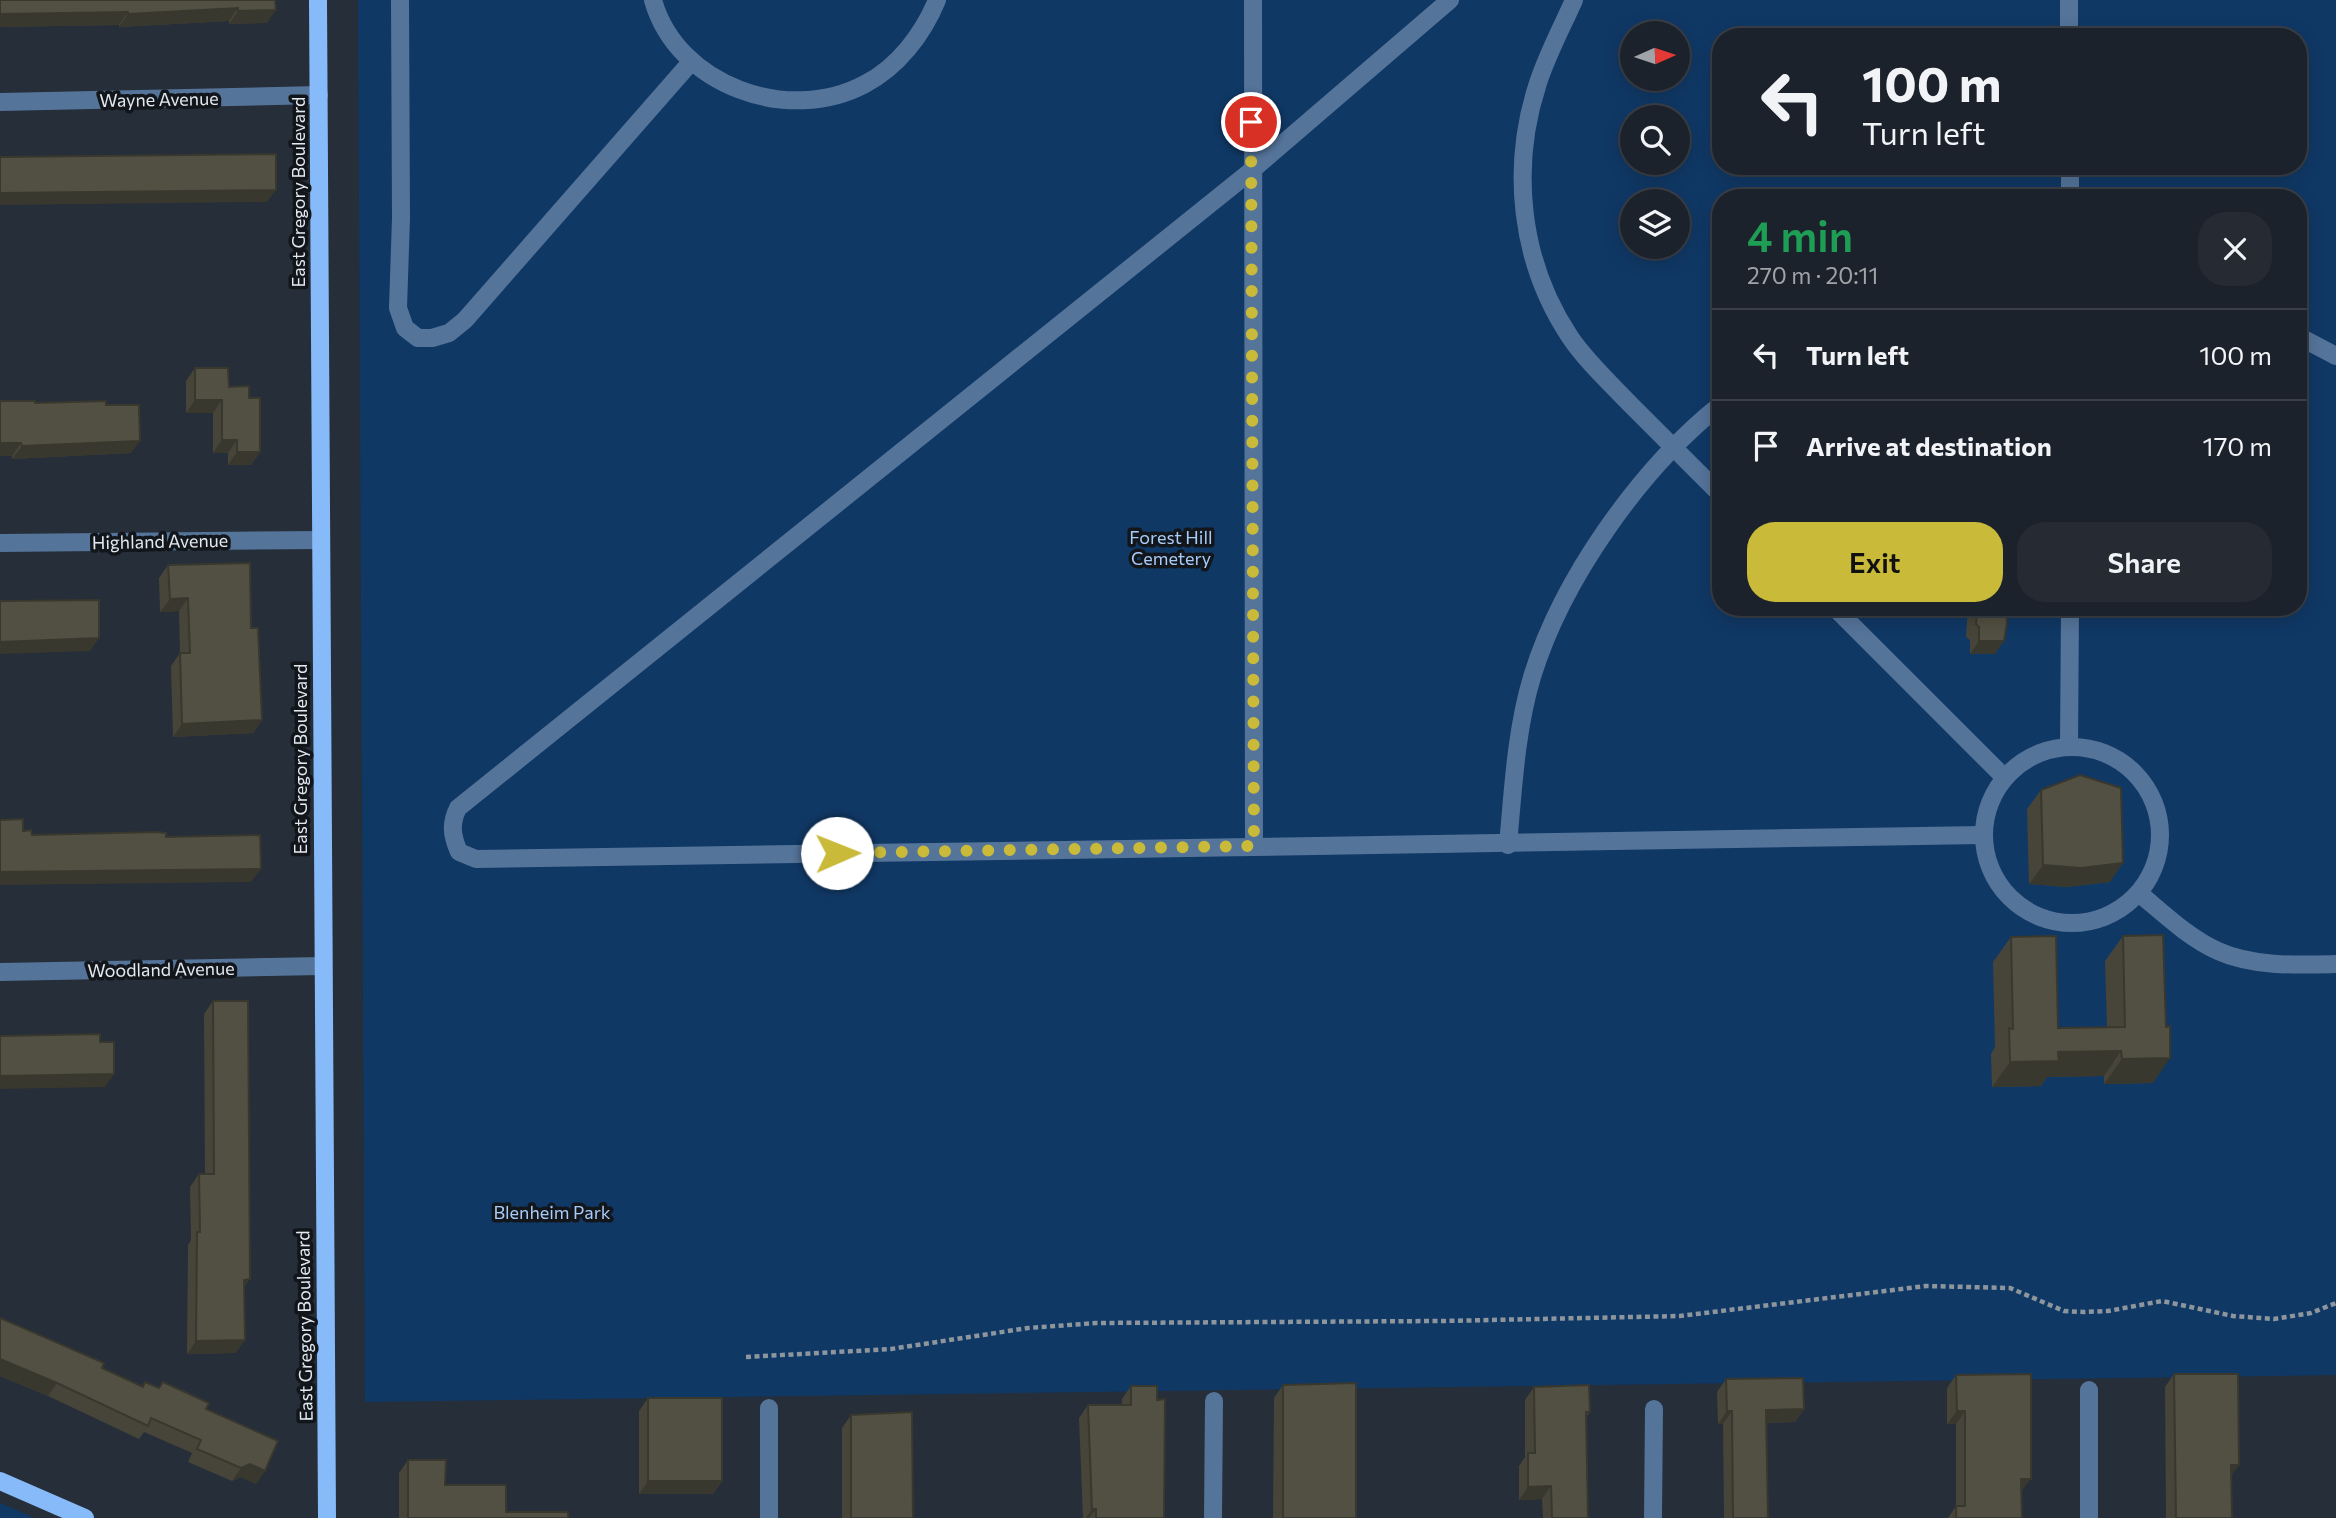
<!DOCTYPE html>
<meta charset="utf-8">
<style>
body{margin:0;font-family:Commissioner,sans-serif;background:#252a33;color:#f1f3f6;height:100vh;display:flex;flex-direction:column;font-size:26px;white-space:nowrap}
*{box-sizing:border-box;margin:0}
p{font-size:23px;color:#a0a4a9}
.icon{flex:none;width:38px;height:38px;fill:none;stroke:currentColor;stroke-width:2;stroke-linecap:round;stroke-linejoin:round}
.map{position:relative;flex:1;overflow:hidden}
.side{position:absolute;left:1712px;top:189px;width:595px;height:427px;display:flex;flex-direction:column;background:#1c222b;border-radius:28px;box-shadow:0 4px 18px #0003,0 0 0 2px #3a3f47}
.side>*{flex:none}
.top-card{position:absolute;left:1712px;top:28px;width:595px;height:147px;border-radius:28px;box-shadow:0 4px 18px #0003,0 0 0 2px #3a3f47;background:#1c222b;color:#f1f3f6;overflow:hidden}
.needle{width:46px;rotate:87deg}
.fabs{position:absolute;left:1620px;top:21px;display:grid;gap:14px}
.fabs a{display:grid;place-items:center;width:70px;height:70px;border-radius:50%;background:#1c222b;box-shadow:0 4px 18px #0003,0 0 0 2px #3a3f47;font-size:35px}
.pin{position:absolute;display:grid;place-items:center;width:60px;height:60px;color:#fff;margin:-30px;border:4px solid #fff;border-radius:50%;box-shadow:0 2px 7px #0007}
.me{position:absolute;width:77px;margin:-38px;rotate:89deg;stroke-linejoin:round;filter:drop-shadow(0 0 5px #0008)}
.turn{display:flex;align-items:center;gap:24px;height:147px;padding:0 35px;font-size:32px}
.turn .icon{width:91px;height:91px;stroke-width:2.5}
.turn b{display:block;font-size:49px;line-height:60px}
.round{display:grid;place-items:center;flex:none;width:74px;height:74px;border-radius:28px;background:#252a33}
.summary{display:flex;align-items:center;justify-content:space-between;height:119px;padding:0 35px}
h1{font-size:42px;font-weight:600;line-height:52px;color:#1e9e55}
.action{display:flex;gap:14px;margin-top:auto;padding:14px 35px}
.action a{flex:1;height:80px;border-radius:28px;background:#c9ba3a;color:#111;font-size:28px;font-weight:600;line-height:80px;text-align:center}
.action a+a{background:#252a33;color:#f1f3f6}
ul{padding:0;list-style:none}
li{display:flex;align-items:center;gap:21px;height:91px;padding:0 35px;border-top:2px solid #3a3f47}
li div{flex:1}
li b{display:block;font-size:26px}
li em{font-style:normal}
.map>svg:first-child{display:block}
</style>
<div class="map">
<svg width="2336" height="1518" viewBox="0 0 2336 1518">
<rect width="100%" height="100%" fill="#252e39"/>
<g fill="#103865" fill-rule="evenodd">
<path d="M358,0H2336V1375L365,1402ZM1633,33H1678V79H1633ZM1720,37H2298V166H1720ZM1633,117H1678V163H1633ZM1720,198H2298V607H1720ZM1633,201H1678V247H1633Z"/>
<polygon points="0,1503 35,1518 0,1518"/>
</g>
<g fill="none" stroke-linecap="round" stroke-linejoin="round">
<polyline stroke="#8d959d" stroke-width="4.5" stroke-dasharray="5 3.5" stroke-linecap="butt" points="746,1357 891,1349 1028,1328 1096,1323 1442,1321 1680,1316 1926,1286 2010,1288 2064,1311 2084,1312 2108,1311 2162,1301 2233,1316 2274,1319 2311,1313 2336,1303"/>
<g stroke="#55749a" stroke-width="18">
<polyline points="400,0 401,218 398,308 405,328 418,338 432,338 449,333 465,320 691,62"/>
<path d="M653,0C677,86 789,125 865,84C898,67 923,34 937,0"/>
<polyline points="1253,0 1254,846"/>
<path d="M1450,0L1251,171L458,808C450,824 452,836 459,852L476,859C978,850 1481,845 1983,835"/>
<path d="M1574,0C1562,27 1547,55 1538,83C1510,168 1520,262 1570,337C1586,361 1610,383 1630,404C1660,434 1690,464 1720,494"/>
<polyline points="2069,0 2069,37"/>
<polyline points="0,102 319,95"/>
<polyline points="2070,166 2070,198"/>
<polyline points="2298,336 2336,356"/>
<polyline points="0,543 320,540"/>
<polyline points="1834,607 2005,778"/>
<polyline points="2069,746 2070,607"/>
<circle cx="2072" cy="835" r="88"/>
<path d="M1508,845C1513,790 1516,730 1532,677C1562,579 1640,469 1720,405"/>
<path d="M2140,894C2164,914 2189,938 2218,951C2253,967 2298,965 2336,964"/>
<polyline points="0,972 322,966"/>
<polyline points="769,1408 769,1518"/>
<polyline points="1213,1518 1214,1401"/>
<polyline points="1653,1518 1654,1409"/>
<polyline points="2089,1518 2089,1390"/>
</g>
<g stroke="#87baf8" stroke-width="18">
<polyline points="318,0 327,1518"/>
<polyline points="0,1481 85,1518"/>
</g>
</g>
<g fill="#474539">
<polygon points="0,0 275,0 267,23 229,24 229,21 119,27 119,25 0,27"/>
<polygon points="195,368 249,398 260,452 251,465 228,465 228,453 213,453 213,413 186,413 186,381"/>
<polygon points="35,403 106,405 131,453 12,459 12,456"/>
<polygon points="168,565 251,628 262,720 253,733 173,737 171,666 180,653 179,611 160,612 159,578"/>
<polygon points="1968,607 2006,607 1995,654 1970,654 1970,640 1966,637"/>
<polygon points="2041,790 2110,882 2067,887 2029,884 2027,809"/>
<polygon points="2123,936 2153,1083 2104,1084 2104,1076 2047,1077 2041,1086 1992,1087 1991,1054 1995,1047 1993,962 2011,937 2058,1028 2107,1028 2105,961"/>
<polygon points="213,1001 244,1288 236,1353 187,1354 188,1245 191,1240 190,1187 199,1174 205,1174 204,1014"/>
<polygon points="0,1318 102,1368 142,1386 145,1382 158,1388 163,1382 206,1409 265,1471 256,1484 241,1477 232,1481 188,1462 192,1453 144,1432 139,1439 48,1396 0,1376"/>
<polygon points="2174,1374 2231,1475 2232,1518 2166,1518 2165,1387"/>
<polygon points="1956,1375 2021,1492 2022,1518 1948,1518 1956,1506 1956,1424 1947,1424 1947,1388"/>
<polygon points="1726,1379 1804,1409 1795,1422 1767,1423 1768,1518 1724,1518 1723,1424 1718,1424 1717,1392"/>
<polygon points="1283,1385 1356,1518 1273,1518 1274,1398"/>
<polygon points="1131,1386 1164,1518 1083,1518 1079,1418 1088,1405 1122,1405 1122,1399"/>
<polygon points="1534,1387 1590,1412 1586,1417 1588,1518 1543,1518 1542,1499 1519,1500 1519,1466 1525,1457 1525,1400"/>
<polygon points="648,1398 722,1481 713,1494 639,1494 639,1411"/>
<polygon points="851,1415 913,1518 842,1518 842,1428"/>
<polygon points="408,1460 445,1485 506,1512 568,1518 399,1518 399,1473"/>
</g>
<g fill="#39382e">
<polygon points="238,8 229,21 119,27 128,14"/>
<polygon points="276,10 267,23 229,24 238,11"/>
<polygon points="128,12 119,25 0,27 0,14"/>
<polygon points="276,190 267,202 0,205 0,193"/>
<polygon points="195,400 222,400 213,413 186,413"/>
<polygon points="222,440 237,440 228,453 213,453"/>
<polygon points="140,441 131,453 12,459 22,446"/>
<polygon points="0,443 21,443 12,456 0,456"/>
<polygon points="237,452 260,452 251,465 228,465"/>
<polygon points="188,598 179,611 160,612 170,599"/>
<polygon points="99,638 90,651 0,654 0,642"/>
<polygon points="1979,641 2004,641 1995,654 1970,654"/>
<polygon points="262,720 253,733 173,737 182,724"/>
<polygon points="2123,863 2110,882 2067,887 2029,884 2043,865"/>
<polygon points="261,869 251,882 0,885 0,872"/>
<polygon points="2121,1051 2104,1076 2047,1077 2041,1086 1992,1087 2010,1062 2058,1052"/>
<polygon points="2170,1058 2153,1083 2104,1084 2122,1059"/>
<polygon points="114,1074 105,1087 0,1089 0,1076"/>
<polygon points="250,1279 241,1292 244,1280"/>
<polygon points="245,1340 236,1353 187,1354 196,1341"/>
<polygon points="0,1359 57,1383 48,1396 0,1376"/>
<polygon points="1804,1409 1795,1422 1757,1423 1766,1410"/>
<polygon points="1727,1411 1732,1411 1723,1424 1718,1424"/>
<polygon points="1957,1411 1965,1411 1956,1424 1947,1424"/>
<polygon points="250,1464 265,1471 256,1484 241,1477 232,1481 241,1468"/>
<polygon points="2231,1465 2239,1465 2230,1478"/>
<polygon points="2021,1479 2031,1479 2021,1492"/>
<polygon points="648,1481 722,1481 713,1494 639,1494"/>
<polygon points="1551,1486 1542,1499 1519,1500 1528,1487"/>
<polygon points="1092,1509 1096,1509 1089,1518 1086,1518"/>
</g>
<g fill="#525042" stroke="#39382e" stroke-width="2">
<polygon points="0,0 275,0 276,10 238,11 238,8 128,14 128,12 0,14"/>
<polygon points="276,154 276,190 0,193 0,157"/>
<polygon points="195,368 228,368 229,387 249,386 249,398 260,398 260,452 237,452 237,440 222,440 222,400 195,400"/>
<polygon points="0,401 35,401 35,403 106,401 106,405 139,405 140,441 22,446 21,443 0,443"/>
<polygon points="250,563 251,628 258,628 262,720 182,724 180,653 190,653 188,598 170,599 168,565"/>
<polygon points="99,600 99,638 0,642 0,601"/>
<polygon points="1977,607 2006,607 2007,623 2004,641 1979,641 1979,627 1976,624"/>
<polygon points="2080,775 2121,788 2123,863 2081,868 2043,865 2041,790"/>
<polygon points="23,819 23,831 31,830 32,835 156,832 166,833 166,837 260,835 261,869 0,872 0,820"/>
<polygon points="2163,935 2166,1027 2170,1026 2170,1058 2122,1059 2121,1051 2058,1052 2059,1061 2010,1062 2009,1028 2013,1029 2011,937 2056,936 2058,1028 2125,1027 2123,936"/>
<polygon points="213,1001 248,1001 250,1279 244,1280 245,1340 196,1341 197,1232 200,1232 199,1174 214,1174"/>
<polygon points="100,1034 100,1042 114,1042 114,1074 0,1076 0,1036"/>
<polygon points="0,1318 104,1363 102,1368 143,1387 145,1382 159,1388 163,1382 209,1403 206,1409 278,1441 265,1471 250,1464 241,1468 197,1449 201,1440 151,1418 148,1426 57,1383 0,1359"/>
<polygon points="2031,1374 2031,1479 2021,1479 2022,1518 1956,1518 1956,1506 1965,1506 1965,1411 1957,1411 1956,1375"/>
<polygon points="2174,1374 2238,1374 2239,1465 2231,1465 2232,1518 2176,1518"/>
<polygon points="1803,1378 1804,1409 1766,1410 1768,1518 1733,1518 1732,1411 1727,1411 1726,1379"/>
<polygon points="1356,1383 1356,1518 1283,1518 1283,1385"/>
<polygon points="1589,1385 1590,1412 1586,1412 1588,1518 1552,1518 1551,1486 1528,1487 1528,1453 1535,1453 1534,1387"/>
<polygon points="1131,1386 1157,1386 1157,1400 1165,1399 1164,1518 1096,1518 1096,1509 1092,1509 1088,1405 1131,1405"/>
<rect x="648" y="1398" width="74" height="83"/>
<polygon points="912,1412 913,1518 851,1518 851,1415"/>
<polygon points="408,1460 446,1460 445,1485 506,1485 506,1512 568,1512 568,1518 408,1518"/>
</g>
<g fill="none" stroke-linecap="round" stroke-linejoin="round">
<polyline stroke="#c9ba3a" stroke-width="12" stroke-dasharray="0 21.6" points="837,853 1254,846 1251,122"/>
</g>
<g text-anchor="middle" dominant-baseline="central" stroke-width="7" stroke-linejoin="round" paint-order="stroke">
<g font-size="18" fill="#e3e9f0" stroke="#12161b">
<text transform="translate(159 99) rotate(-1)">Wayne Avenue</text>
<text transform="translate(298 192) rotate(-90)">East Gregory Boulevard</text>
<text transform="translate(160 541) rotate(-1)">Highland Avenue</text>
<text transform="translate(300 759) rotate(-90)">East Gregory Boulevard</text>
<text transform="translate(161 969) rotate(-1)">Woodland Avenue</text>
<text transform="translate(304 1326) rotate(-91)">East Gregory Boulevard</text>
</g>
<g font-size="18" fill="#a8ccf9" stroke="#12161b">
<text x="1171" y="537">Forest Hill<tspan x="1171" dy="21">Cemetery</tspan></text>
<text x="552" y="1212">Blenheim Park</text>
</g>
</g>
</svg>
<div class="fabs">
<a><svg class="needle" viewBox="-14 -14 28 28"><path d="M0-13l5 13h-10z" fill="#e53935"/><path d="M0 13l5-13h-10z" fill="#a0a4a9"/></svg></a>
<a><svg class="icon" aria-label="search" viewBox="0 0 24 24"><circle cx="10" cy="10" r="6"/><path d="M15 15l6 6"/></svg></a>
<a><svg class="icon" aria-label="layers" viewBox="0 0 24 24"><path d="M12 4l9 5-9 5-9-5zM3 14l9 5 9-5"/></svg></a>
</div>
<div class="pin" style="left:1251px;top:122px;background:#d93025"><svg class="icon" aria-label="arrive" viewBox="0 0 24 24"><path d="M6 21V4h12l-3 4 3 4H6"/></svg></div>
<svg class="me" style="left:837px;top:853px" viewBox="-20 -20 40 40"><circle r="19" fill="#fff"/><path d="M0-13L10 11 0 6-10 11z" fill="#c9ba3a"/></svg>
<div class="top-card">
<div class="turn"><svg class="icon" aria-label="left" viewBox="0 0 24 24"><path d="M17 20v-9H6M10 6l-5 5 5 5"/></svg><div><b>100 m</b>Turn left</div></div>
</div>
<section class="side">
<div class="summary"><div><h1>4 min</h1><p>270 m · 20:11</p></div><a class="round"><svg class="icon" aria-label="close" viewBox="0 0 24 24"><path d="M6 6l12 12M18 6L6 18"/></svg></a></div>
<ul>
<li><svg class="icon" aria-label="left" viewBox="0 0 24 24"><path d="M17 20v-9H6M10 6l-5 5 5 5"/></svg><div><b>Turn left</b></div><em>100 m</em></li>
<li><svg class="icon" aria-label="arrive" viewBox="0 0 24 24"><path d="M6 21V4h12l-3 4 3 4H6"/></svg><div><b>Arrive at destination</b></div><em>170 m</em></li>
</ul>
<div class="action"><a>Exit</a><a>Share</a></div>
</section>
</div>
